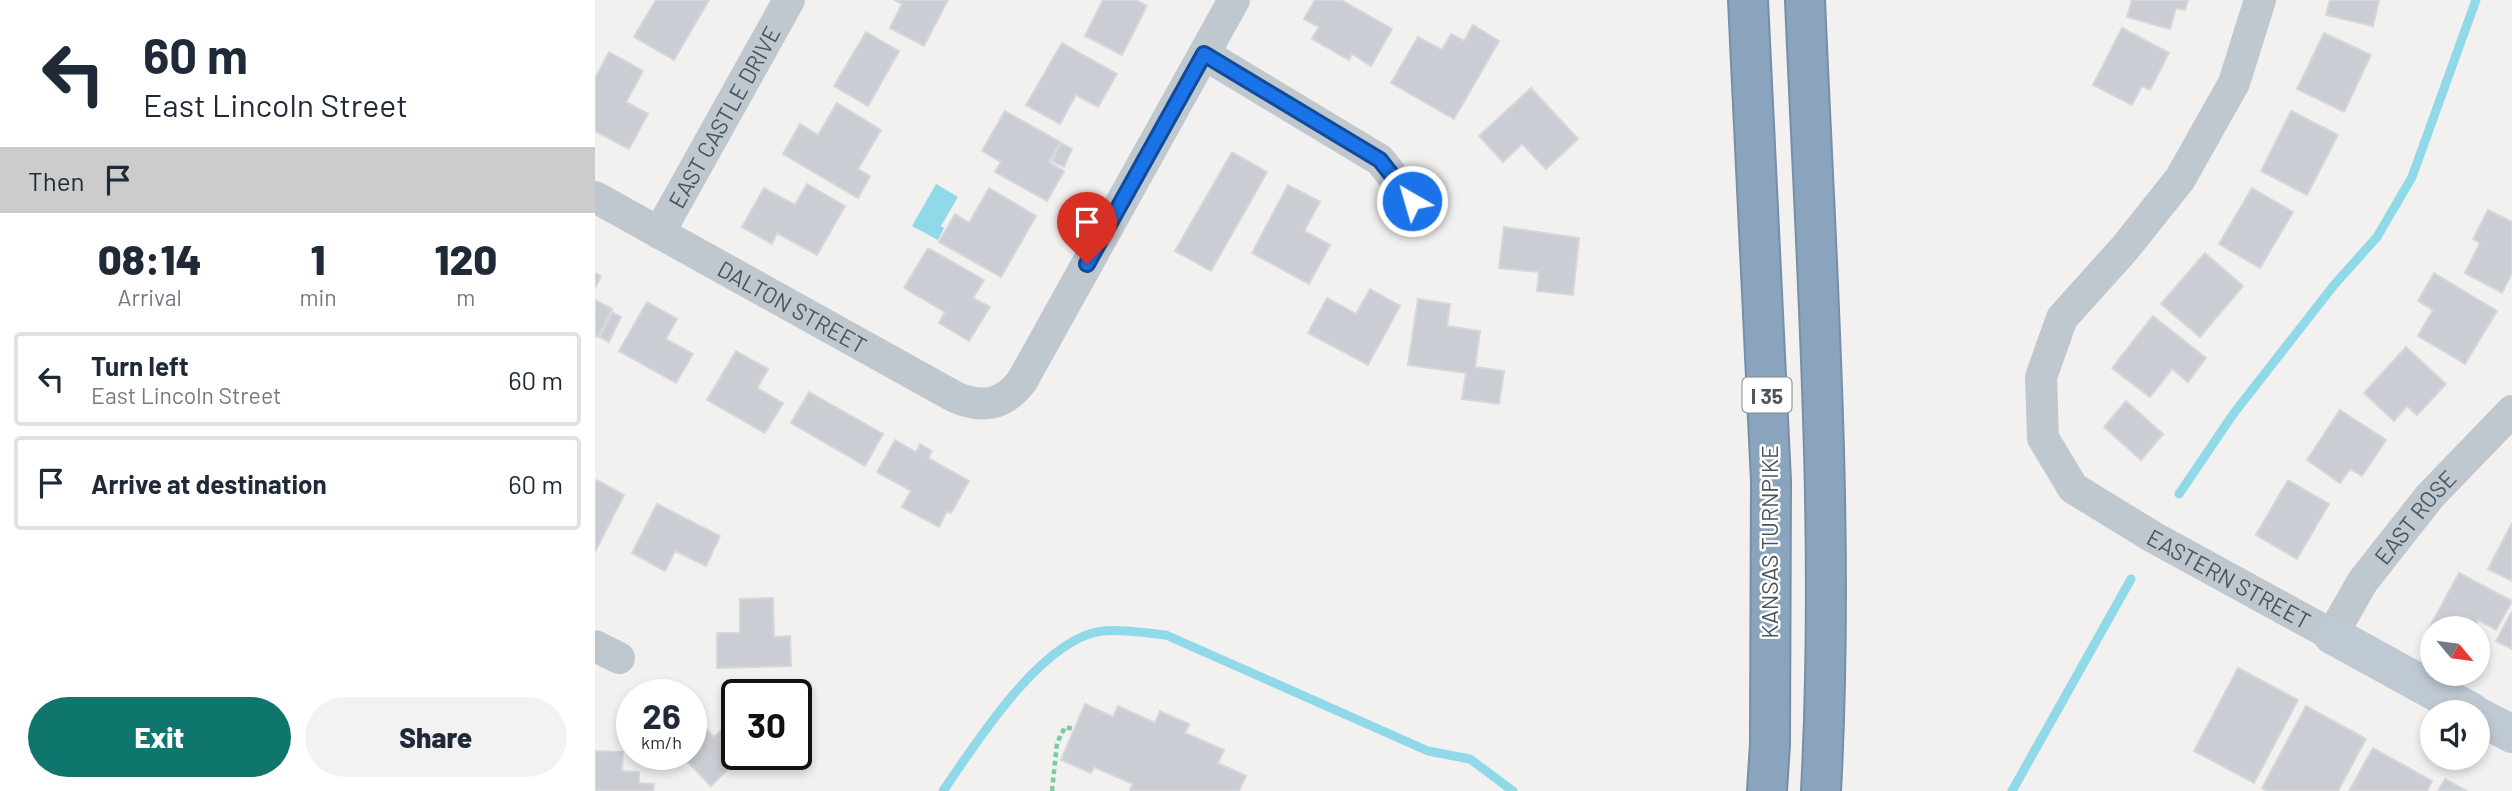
<!DOCTYPE html>
<style>
body{margin:0;font-family:Barlow,sans-serif;background:#f2f2f3;color:#1f2937;height:100vh;display:flex;flex-direction:column;font-size:26px;white-space:nowrap}
*{box-sizing:border-box;margin:0}
p{font-size:23px;color:#747a83}
.icon{flex:none;width:38px;height:38px;fill:none;stroke:currentColor;stroke-width:2;stroke-linecap:round;stroke-linejoin:round}
.map{position:relative;flex:1;overflow:hidden}
.details{display:flex;flex-direction:column;background:#fff;width:595px}
.details>*{flex:none}
.banner{background:#fff;color:#1f2937;overflow:hidden}
.needle{width:46px;rotate:119deg}
.buttons{position:absolute;left:1825px;top:616px;display:grid;gap:14px}
.buttons a{display:grid;place-items:center;width:70px;height:70px;border-radius:50%;background:#fff;box-shadow:0 4px 10px #0003;font-size:35px}
.speed{position:absolute;left:21px;top:679px;display:flex;gap:14px;font-size:35px;font-weight:700;text-align:center}
.speed>*{display:grid;place-content:center;width:91px;height:91px;border-radius:50%;background:#fff;box-shadow:0 4px 10px #0003;line-height:1}
.speed small{font-size:18px;font-weight:400}
.speed .limit{border:4px solid #111;border-radius:10px;background:#fff;color:#111}
.pin{position:absolute;display:grid;place-items:center;width:60px;height:60px;color:#fff;margin:-72px -30px;border-radius:50% 50% 50% 0;rotate:-45deg;box-shadow:0 0 7px #0007}
.pin .icon{rotate:45deg}
.me{position:absolute;width:77px;margin:-38px;rotate:322deg;stroke-linejoin:round;filter:drop-shadow(0 0 5px #0008)}
.turn{display:flex;align-items:center;gap:24px;height:147px;padding:0 28px;font-size:32px}
.turn .icon{width:91px;height:91px;stroke-width:2.5}
.turn b{display:block;font-size:49px;line-height:60px}
.then{display:flex;align-items:center;height:66px;padding:0 28px;background:#0003;gap:14px;font-size:26px}
.eta{display:flex;justify-content:space-evenly;align-items:center;height:119px;text-align:center}
.eta b{font-size:42px;font-weight:800;line-height:49px}
.primary-button{display:flex;gap:14px;margin-top:auto;padding:14px 28px}
.primary-button a{flex:1;height:80px;border-radius:42px;background:#0f766e;color:#fff;font-size:28px;font-weight:800;line-height:80px;text-align:center}
.primary-button a+a{background:#f2f2f3;color:#1f2937}
ul{padding:0;list-style:none}
li{display:flex;align-items:center;gap:21px;height:94px;margin:0 14px 10px;padding:0 14px;border:4px solid #e0e1e3;border-radius:7px}
li div{flex:1}
li b{display:block;font-size:26px}
li em{font-style:normal}
main{display:flex;flex:1;min-height:0}
.map>svg:first-child{display:block}
</style>
<main>
<section class="details">
<div class="banner">
<div class="turn"><svg class="icon" aria-label="left" viewBox="0 0 24 24"><path d="M17 20v-9H6M10 6l-5 5 5 5"/></svg><div><b>60 m</b>East Lincoln Street</div></div>
<div class="then">Then<svg class="icon" aria-label="arrive" viewBox="0 0 24 24"><path d="M6 21V4h12l-3 4 3 4H6"/></svg></div>
</div>
<div class="eta">
<div><b>08:14</b><p>Arrival</p></div>
<div><b>1</b><p>min</p></div>
<div><b>120</b><p>m</p></div>
</div>
<ul>
<li><svg class="icon" aria-label="left" viewBox="0 0 24 24"><path d="M17 20v-9H6M10 6l-5 5 5 5"/></svg><div><b>Turn left</b><p>East Lincoln Street</p></div><em>60 m</em></li>
<li><svg class="icon" aria-label="arrive" viewBox="0 0 24 24"><path d="M6 21V4h12l-3 4 3 4H6"/></svg><div><b>Arrive at destination</b></div><em>60 m</em></li>
</ul>
<div class="primary-button"><a>Exit</a><a>Share</a></div>
</section>
<div class="map">
<svg width="1917" height="791" viewBox="0 0 1917 791">
<rect width="100%" height="100%" fill="#f3f0f0"/>
<polygon fill="#90d9e9" points="341,184 363,197 346,226 349,228 343,240 317,226"/>
<g fill="none" stroke-linecap="round" stroke-linejoin="round">
<g stroke="#90d9e9" stroke-width="9">
<polyline points="1584,494 1639,413 1739,285 1782,237 1817,177 1881,0"/>
<path d="M348,791C381,743 446,639 507,631C528,629 551,633 571,635L833,751L875,759L918,791"/>
<polyline points="1417,791 1536,579"/>
</g>
</g>
<g fill="#cacdd3" stroke="#d5d7db" stroke-width="2">
<polygon points="61,0 114,0 79,60 39,37"/>
<polygon points="300,0 353,0 329,46 295,28 307,4"/>
<polygon points="508,0 541,0 552,6 527,55 490,36"/>
<polygon points="720,0 746,0 797,29 776,66 757,54 754,60 717,39 724,27 709,19"/>
<polygon points="1537,0 1593,0 1590,10 1581,8 1575,29 1532,17"/>
<polygon points="1735,0 1784,0 1778,26 1731,15"/>
<polygon points="878,25 904,41 859,119 796,83 823,37 847,50 856,34 869,41"/>
<polygon points="1527,28 1574,53 1555,90 1547,86 1537,105 1498,85"/>
<polygon points="271,32 304,51 273,106 239,86"/>
<polygon points="1729,33 1776,55 1749,112 1702,89"/>
<polygon points="467,43 522,74 503,107 481,95 465,124 431,105"/>
<polygon points="14,52 48,71 31,102 53,114 34,149 0,131 0,78"/>
<polygon points="936,88 983,139 951,169 927,144 908,162 884,136"/>
<polygon points="242,103 286,130 263,169 275,176 263,198 188,154 205,124 223,135"/>
<polygon points="410,111 465,142 454,162 469,171 452,201 400,172 406,162 387,151"/>
<polygon points="1696,111 1743,135 1712,195 1666,171"/>
<polygon points="466,143 477,149 469,167 457,161"/>
<polygon points="637,152 672,172 616,271 580,251"/>
<polygon points="212,184 250,206 222,255 182,233 177,244 147,227 169,188 200,205"/>
<polygon points="693,185 725,202 709,231 735,245 714,284 657,253"/>
<polygon points="394,188 441,216 406,277 344,242 360,214 374,223"/>
<polygon points="1657,188 1698,212 1665,268 1624,244"/>
<polygon points="1893,210 1917,222 1917,273 1907,293 1870,273 1885,243 1878,239"/>
<polygon points="909,227 984,238 978,295 942,291 944,272 904,268"/>
<polygon points="333,248 389,280 378,298 395,307 374,341 344,323 350,312 309,288"/>
<polygon points="1610,253 1648,286 1605,337 1566,304"/>
<polygon points="0,273 6,276 0,288"/>
<polygon points="1839,273 1902,311 1870,364 1823,336 1838,310 1823,301"/>
<polygon points="775,289 805,306 773,365 713,333 732,298 761,314"/>
<polygon points="823,299 855,304 852,326 885,331 880,367 909,371 904,404 867,399 871,373 813,365"/>
<polygon points="0,300 17,309 3,337 0,336"/>
<polygon points="52,302 82,319 71,339 98,354 81,383 24,351"/>
<polygon points="17,312 26,317 14,342 5,337"/>
<polygon points="1558,316 1611,358 1593,382 1577,369 1555,397 1517,368"/>
<polygon points="1811,347 1851,384 1822,415 1812,406 1799,421 1769,393"/>
<polygon points="141,351 173,369 162,388 188,403 170,433 112,400"/>
<polygon points="214,392 288,434 270,466 196,423"/>
<polygon points="1531,401 1568,434 1546,460 1509,427"/>
<polygon points="1745,410 1791,440 1767,476 1755,469 1745,483 1712,460"/>
<polygon points="300,440 321,452 325,444 337,451 333,458 374,481 356,513 352,511 344,527 307,507 316,491 282,472"/>
<polygon points="2,480 29,495 0,552 0,484"/>
<polygon points="1693,480 1734,504 1702,559 1661,535"/>
<polygon points="62,504 125,536 111,566 80,551 70,571 37,553"/>
<polygon points="1917,523 1917,581 1893,569"/>
<polygon points="1864,573 1917,601 1901,630 1883,620 1879,628 1838,628 1838,633 1833,630"/>
<polygon points="178,598 179,637 195,636 196,666 122,668 122,633 145,633 145,599"/>
<polygon points="1916,613 1917,613 1917,649 1901,641"/>
<polygon points="1643,668 1703,700 1659,783 1599,751"/>
<polygon points="490,704 518,717 523,706 560,723 565,711 594,724 590,733 629,750 623,763 651,776 644,791 537,791 535,790 538,784 499,767 496,773 466,760"/>
<polygon points="1711,706 1771,739 1743,791 1673,791 1667,788"/>
<polygon points="142,715 142,754 148,754 116,786 85,754 96,754 96,723 101,718 119,737"/>
<polygon points="1778,748 1837,781 1832,791 1754,791"/>
<polygon points="0,751 28,752 27,771 44,772 44,783 59,784 58,791 0,791"/>
<polygon points="1850,779 1872,791 1843,791"/>
</g>
<g fill="none" stroke-linecap="round" stroke-linejoin="round">
<defs>
<g id="highway">
<polyline points="1153,0 1176,481 1175,744 1172,791"/>
<path d="M1210,0C1221,263 1240,528 1226,791"/>
</g>
</defs>
<use href="#highway" stroke="#758fa9" stroke-width="42"/>
<polyline stroke="#7acba1" stroke-width="4.5" stroke-dasharray="5 3.5" stroke-linecap="butt" points="457,791 462,743 470,727 479,729"/>
<g stroke="#bfc8ce" stroke-width="32">
<path id="s1" d="M1665,0L1639,83L1585,179L1530,248L1467,318L1446,377L1448,438L1478,488L1558,537L1737,635L1768,581L1835,496L1917,411"/>
<polyline points="609,54 785,160 817,201"/>
<path id="s2" d="M0,197L360,397C387,409 409,405 427,381L639,0"/>
<path id="s3" d="M64,233L194,0"/>
<polyline points="0,646 24,658"/>
</g>
<g stroke="#bfc9d3" stroke-width="38">
<polyline points="1737,635 1877,712"/>
<polyline points="1883,716 1917,734"/>
</g>
<use href="#highway" stroke="#8aa4bd" stroke-width="38"/>
</g>
<g fill="none" stroke-linecap="round" stroke-linejoin="round">
<defs>
<polyline id="route" points="492,264 609,54 785,160 817,201"/>
</defs>
<use href="#route" stroke="#114b97" stroke-width="18"/>
<use href="#route" stroke="#1a73e8" stroke-width="12"/>
</g>
<g text-anchor="middle" dominant-baseline="central" stroke-width="5" stroke-linejoin="round" paint-order="stroke">
<rect fill="#fff" stroke="#80878e" stroke-width="2" x="1147.5" y="377.5" width="49" height="35" rx="5"/>
<g font-size="21" font-weight="bold" fill="#49545d">
<text x="1172" y="395">I 35</text>
</g>
<g font-size="23" fill="#49545d" stroke="#fff">
<text stroke="none"><textPath href="#s3" startOffset="133">EAST CASTLE DRIVE</textPath></text>
<text stroke="none"><textPath href="#s2" startOffset="226">DALTON STREET</textPath></text>
<text stroke="none"><textPath href="#s1" startOffset="1004">EAST ROSE</textPath></text>
<text transform="translate(1174 542) rotate(-90)">KANSAS TURNPIKE</text>
<text stroke="none"><textPath href="#s1" startOffset="742">EASTERN STREET</textPath></text>
</g>
</g>
</svg>
<div class="buttons">
<a><svg class="needle" viewBox="-14 -14 28 28"><path d="M0-13l5 13h-10z" fill="#e53935"/><path d="M0 13l5-13h-10z" fill="#747a83"/></svg></a>
<a><svg class="icon" aria-label="sound" viewBox="0 0 24 24"><path d="M4 9h4l5-4v14l-5-4H4zM17 9q2 3 0 6"/></svg></a>
</div>
<div class="speed"><div>26<small>km/h</small></div><div class="limit">30</div></div>
<div class="pin" style="left:492px;top:264px;background:#d93025"><svg class="icon" aria-label="arrive" viewBox="0 0 24 24"><path d="M6 21V4h12l-3 4 3 4H6"/></svg></div>
<svg class="me" style="left:817px;top:201px" viewBox="-20 -20 40 40"><circle r="17" fill="#1a73e8" stroke="#fff" stroke-width="3"/><path d="M0-11L8 9 0 5-8 9z" fill="#fff"/></svg>
</div>
</main>
